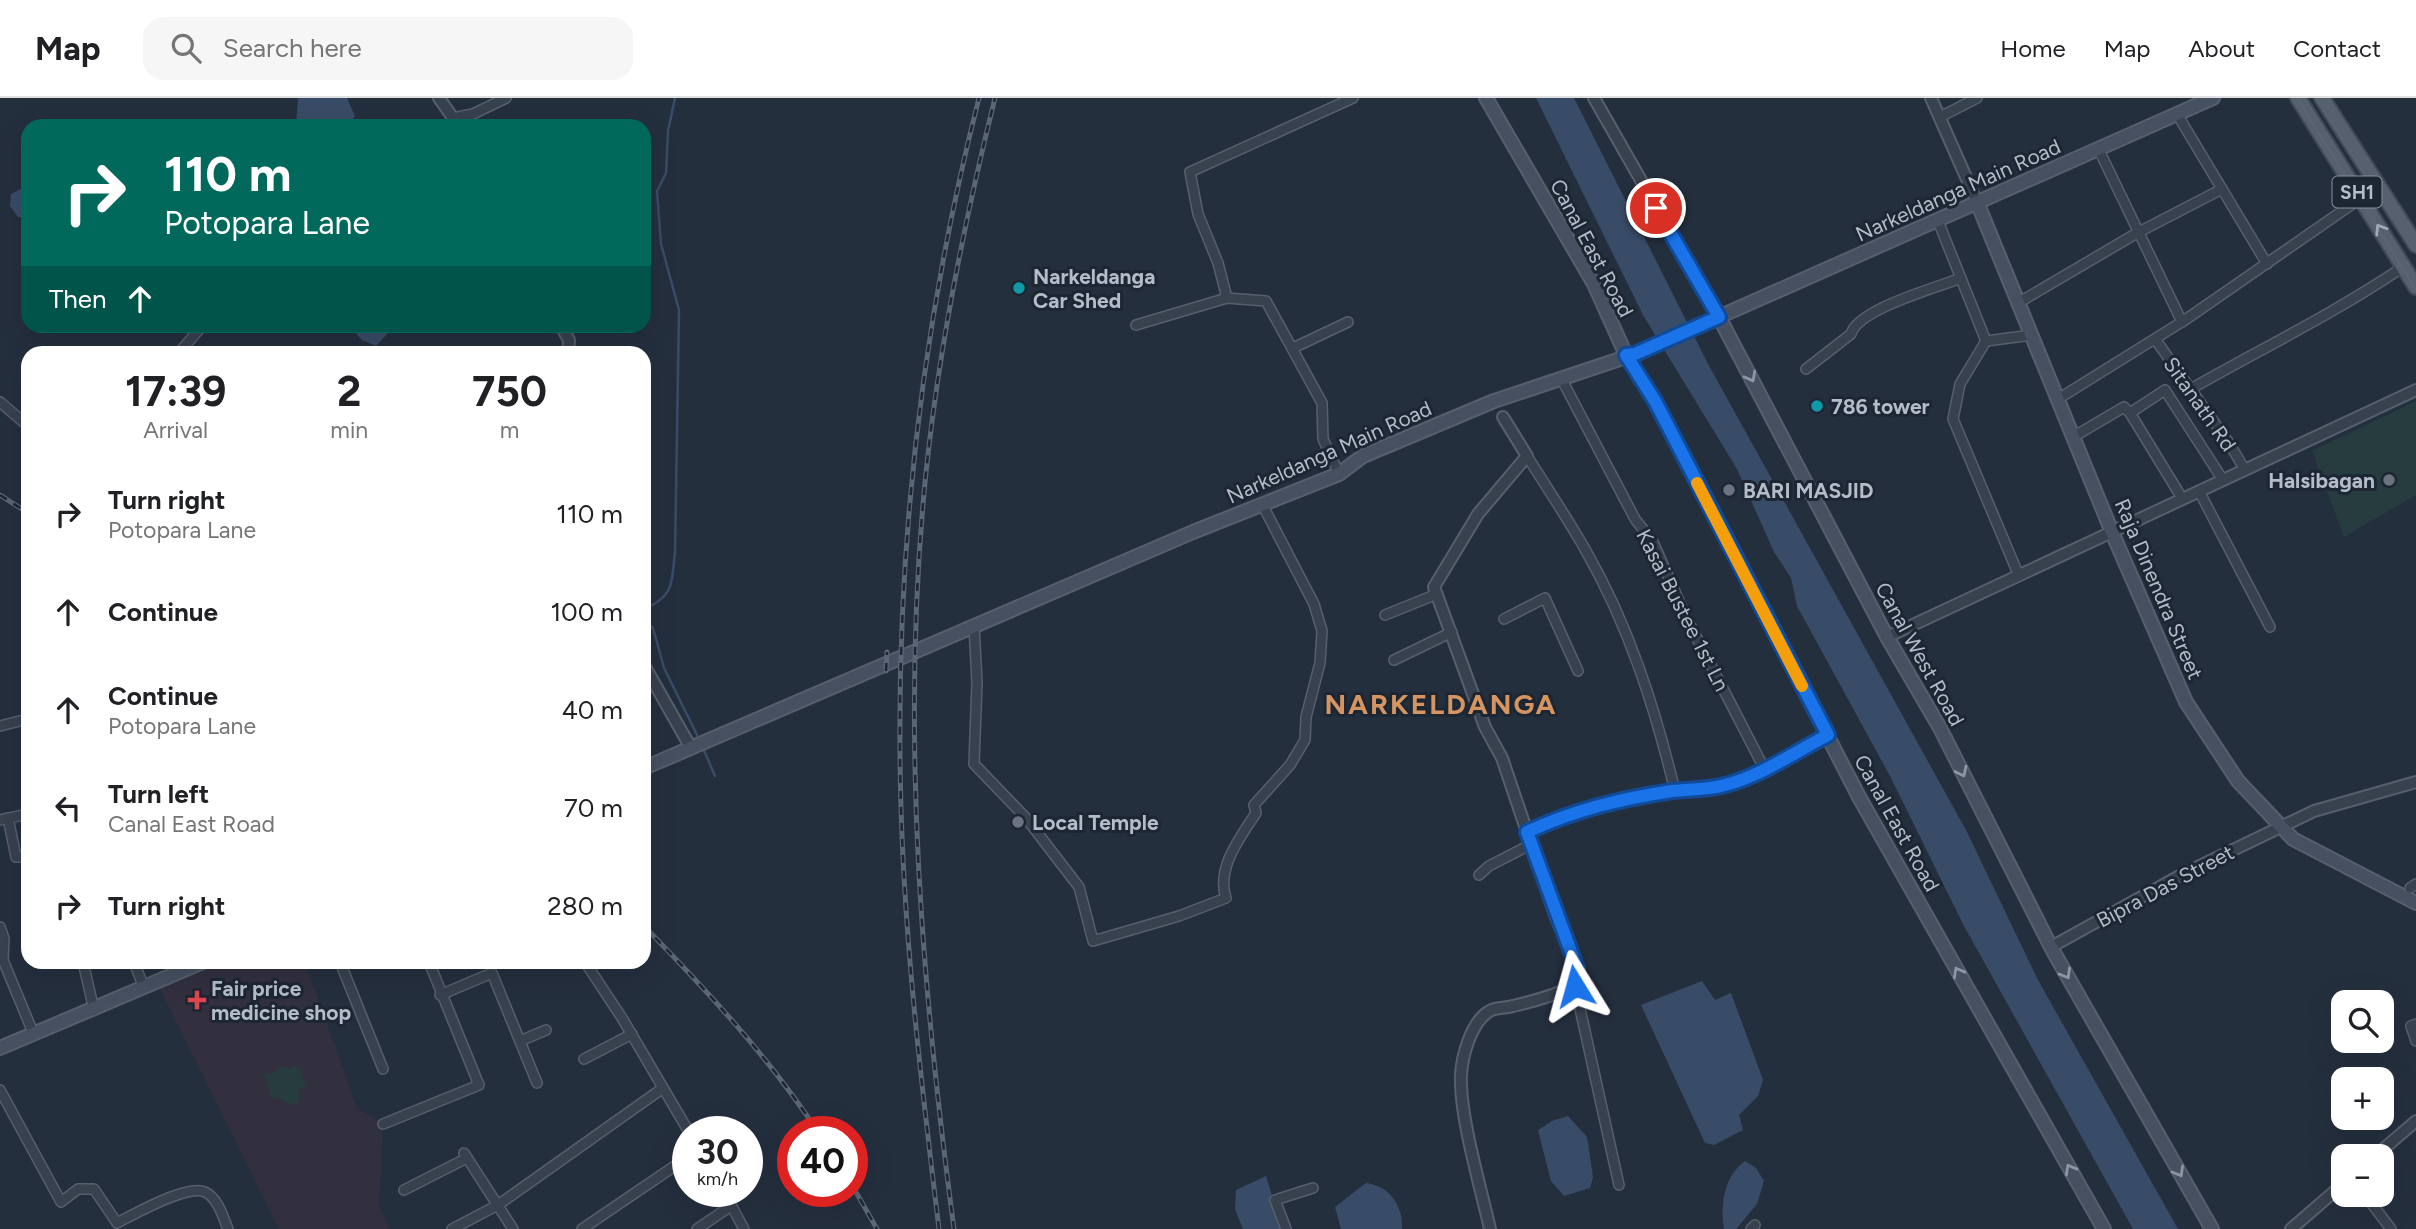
<!DOCTYPE html>
<meta charset="utf-8">
<style>
body{margin:0;font-family:Figtree,sans-serif;background:#f6f6f6;color:#202124;height:100vh;display:flex;flex-direction:column;font-size:26px;white-space:nowrap}
*{box-sizing:border-box;margin:0}
p{font-size:23px;color:#757577}
.icon{flex:none;width:38px;height:38px;fill:none;stroke:currentColor;stroke-width:2;stroke-linecap:round;stroke-linejoin:round}
.map{position:relative;flex:1;overflow:hidden}
.side{position:absolute;left:21px;top:248px;width:630px;height:623px;display:flex;flex-direction:column;background:#fff;border-radius:21px;box-shadow:0 7px 28px #0002}
.side>*{flex:none}
.banner{position:absolute;left:21px;top:21px;width:630px;height:214px;border-radius:21px;box-shadow:0 7px 28px #0002;background:#00695c;color:#fff;overflow:hidden}
.controls{position:absolute;left:2331px;top:892px;display:grid;gap:14px}
.controls a{display:grid;place-items:center;width:63px;height:63px;border-radius:14px;background:#fff;box-shadow:0 7px 28px #0002;font-size:35px}
.speed{position:absolute;left:672px;top:1018px;display:flex;gap:14px;font-size:35px;font-weight:700;text-align:center}
.speed>*{display:grid;place-content:center;width:91px;height:91px;border-radius:50%;background:#fff;box-shadow:0 7px 28px #0002;line-height:1}
.speed small{font-size:18px;font-weight:400}
.speed .limit{border:10px solid #d22;background:#fff;color:#111}
.pin{position:absolute;display:grid;place-items:center;width:60px;height:60px;color:#fff;margin:-30px;border:4px solid #fff;border-radius:50%;box-shadow:0 2px 7px #0007}
.me{position:absolute;width:77px;margin:-38px;rotate:352deg;stroke-linejoin:round;filter:drop-shadow(0 0 5px #0008)}
.turn{display:flex;align-items:center;gap:24px;height:147px;padding:0 28px;font-size:32px}
.turn .icon{width:91px;height:91px;stroke-width:2.5}
.turn b{display:block;font-size:49px;line-height:60px}
.then{display:flex;align-items:center;height:66px;padding:0 28px;background:#0003;gap:14px;font-size:26px}
.eta{display:flex;justify-content:space-evenly;align-items:center;height:119px;text-align:center}
.eta b{font-size:42px;font-weight:700;line-height:49px}
ul{padding:0;list-style:none}
li{display:flex;align-items:center;gap:21px;height:98px;padding:0 28px}
li div{flex:1}
li b{display:block;font-size:26px}
li em{font-style:normal}
header{display:flex;align-items:center;gap:42px;box-sizing:border-box;height:98px;padding:0 35px;background:#fff;border-bottom:2px solid #e0e0e0}
header strong{font-size:33px}
nav{display:flex;gap:38px;margin-inline-start:auto;font-size:24px}
.search{width:490px;height:63px;background:#f6f6f6;display:flex;align-items:center;gap:18px;box-sizing:border-box;padding:0 24px;border-radius:21px;color:#757577;font-size:26px}
.map>svg:first-child{display:block}
</style>
<header>
<strong>Map</strong>
<div class="search"><svg class="icon" aria-label="search" viewBox="0 0 24 24"><circle cx="10" cy="10" r="6"/><path d="M15 15l6 6"/></svg>Search here</div>
<nav><a>Home</a><a>Map</a><a>About</a><a>Contact</a></nav>
</header>
<div class="map">
<svg width="2416" height="1131" viewBox="0 0 2416 1131">
<rect width="100%" height="100%" fill="#242f3e"/>
<polygon fill="#32303f" points="199,865 305,865 357,1010 383,1026 379,1107 389,1131 279,1131 157,885"/>
<g fill="#263c3f">
<polygon points="2416,303 2416,397 2344,439 2312,353"/>
<polygon points="294,967 300,971 306,989 299,992 300,1003 293,1008 277,999 272,1001 264,975 271,977 282,968 291,971"/>
</g>
<g fill="#394c67">
<polygon points="298,0 347,0 355,18 349,28 296,28"/>
<polygon points="1536,0 1574,0 1708,266 1967,734 2038,882 2178,1131 2133,1131 1964,828 1890,678 1797,508 1791,480 1774,454 1737,371 1643,217"/>
<polygon points="28,87 28,119 18,119 10,108 11,96"/>
<polygon points="349,228 390,228 388,235 376,248 362,242"/>
<polygon points="1702,883 1715,902 1731,895 1763,982 1758,998 1739,1017 1743,1032 1714,1047 1705,1045 1641,907"/>
<polygon points="1568,1018 1587,1039 1593,1079 1590,1090 1564,1098 1551,1083 1538,1032 1552,1023"/>
<path d="M1745,1063L1756,1070L1764,1083L1757,1106L1736,1131H1724C1720,1107 1724,1078 1745,1063Z"/>
<polygon points="1266,1078 1282,1131 1243,1131 1235,1111 1236,1092"/>
<path d="M1366,1085C1390,1088 1403,1108 1402,1131H1341L1335,1109Z"/>
</g>
<g fill="none" stroke-linecap="round" stroke-linejoin="round">
<g stroke="#394c67" stroke-width="2.5">
<path d="M644,511C675,498 671,485 675,455L679,212L661,146L657,93L666,75L668,33L675,0"/>
<polyline points="644,522 653,530 664,570 699,641"/>
<polyline points="703,650 715,678"/>
</g>
<defs>
<g id="minor">
<polyline points="2177,16 2267,166"/>
<polyline points="1940,19 1977,0"/>
<polyline points="453,20 473,16 506,0"/>
<polyline points="2098,50 2182,224"/>
<polyline points="1938,123 1986,243"/>
<polyline points="1227,200 1218,165 1198,116 1190,74 1353,0"/>
<polyline points="2018,205 2137,135 2222,91"/>
<polyline points="1136,227 1227,200 1266,203 1322,305 1323,341 1339,376"/>
<polyline points="2155,241 2229,345 2245,372"/>
<polyline points="1293,250 1348,224"/>
<polyline points="178,256 202,228"/>
<path d="M1806,271L1851,236C1858,211 1936,190 1961,180"/>
<polyline points="1561,280 1635,421 1653,444 1687,521 1764,670"/>
<path d="M2189,292C2261,251 2335,215 2403,169"/>
<polyline points="2058,301 2185,222 2361,100"/>
<polyline points="0,304 28,328"/>
<polyline points="2073,339 2124,309 2130,315"/>
<path d="M1527,358C1547,390 1568,421 1586,453C1629,528 1655,610 1675,693"/>
<polyline points="2199,393 2270,529"/>
<polyline points="2182,400 2130,315 2165,292 2223,382"/>
<polyline points="2019,478 1953,321 1960,286 1986,243 2032,237"/>
<polyline points="1385,517 1437,496"/>
<polyline points="1504,521 1545,500 1578,573"/>
<path d="M974,528L977,584L974,666L1026,720L1079,789L1093,843L1179,818L1226,800C1216,770 1240,740 1256,715L1254,707L1290,667L1305,642L1306,619L1320,565L1322,533L1314,506L1263,408"/>
<polyline points="1394,562 1452,534"/>
<polyline points="0,628 28,621"/>
<polyline points="8,720 16,759 28,759"/>
<polyline points="0,722 28,716"/>
<path d="M1527,734C1574,712 1620,701 1672,693C1690,691 1707,692 1725,687C1761,678 1795,654 1828,637"/>
<polyline points="1479,777 1489,768 1532,746"/>
<polyline points="2410,790 2416,786"/>
<polyline points="0,829 4,840 3,862 34,937"/>
<polyline points="83,864 94,912"/>
<polyline points="134,864 144,890"/>
<polyline points="340,864 383,971"/>
<polyline points="585,864 622,920 689,1034"/>
<polyline points="1575,888 1619,1087"/>
<polyline points="440,897 492,875 537,985"/>
<polyline points="2416,926 2411,928 2416,943"/>
<polyline points="520,943 546,932"/>
<polyline points="584,961 632,936"/>
<path d="M0,992L61,1104L78,1091H94L117,1125C135,1116 187,1086 205,1094C218,1100 223,1119 228,1131"/>
<polyline points="383,1026 479,987 429,864"/>
<polyline points="464,1055 513,1131"/>
<polyline points="404,1092 467,1060"/>
<polyline points="724,1094 744,1131"/>
<polyline points="2365,1097 2391,1131"/>
<polyline points="452,1131 498,1107 663,990"/>
<polyline points="582,1131 688,1059"/>
<polyline points="697,1131 731,1108"/>
<polyline points="1286,1131 1275,1102 1313,1090"/>
<polyline points="1751,1131 1755,1127"/>
</g>
<g id="tertiary">
<polyline points="439,0 453,20 451,28"/>
<polyline points="1594,0 1719,219"/>
<polyline points="1931,0 1977,104"/>
<polyline points="561,228 569,242 568,256"/>
<polyline points="1887,539 2416,292"/>
<polyline points="644,567 691,650"/>
<polyline points="2051,849 2181,777 2314,713 2416,684"/>
<polyline points="2374,1059 2416,1023"/>
<path d="M1490,1131C1481,1090 1459,1017 1461,977C1462,958 1471,925 1488,914C1496,908 1504,911 1513,908C1535,903 1555,897 1575,888L1577,870L1555,817L1502,660L1485,629L1434,489L1478,416L1527,358L1503,319"/>
<polyline points="2291,1131 2343,1086"/>
</g>
<g id="secondary">
<polyline points="1486,0 1594,186 1626,257 1655,303 1859,699 2104,1131"/>
<polyline points="1977,104 2114,439 2186,604 2238,683 2293,741 2416,805"/>
<polyline points="1719,219 1887,539 1940,630 2053,853 2212,1131"/>
<polyline points="644,670 1193,434 1339,376 1363,358 1494,303 1635,256 2213,0"/>
<polyline points="0,950 203,864"/>
</g>
<g id="primary">
<polyline points="2298,0 2416,189"/>
<polyline points="2322,0 2416,147"/>
</g>
</defs>
<use href="#minor" stroke="#565f6c" stroke-width="12"/>
<use href="#tertiary" stroke="#565f6c" stroke-width="14"/>
<use href="#secondary" stroke="#565f6c" stroke-width="16"/>
<use href="#primary" stroke="#414a57" stroke-width="18"/>
<use href="#minor" stroke="#38414e" stroke-width="9"/>
<use href="#tertiary" stroke="#38414e" stroke-width="10"/>
<use href="#secondary" stroke="#465061" stroke-width="12"/>
<use href="#primary" stroke="#56606e" stroke-width="14"/>
<polyline stroke="#5a6575" stroke-width="2" points="2297,0 2416,192"/>
<defs>
<g id="rail">
<polyline points="0,397 28,415"/>
<polyline points="886,573 887,554"/>
<path d="M644,828C707,893 768,958 818,1034"/>
<polyline points="852,1087 877,1131"/>
<path d="M939,1131C922,991 905,850 901,709C894,470 920,231 979,0"/>
<path d="M954,1131C922,891 902,648 923,406C935,268 962,133 995,0"/>
</g>
</defs>
<use href="#rail" stroke="#5a6575" stroke-width="5"/>
<use href="#rail" stroke="#1d2633" stroke-width="2.5" stroke-dasharray="8" stroke-linecap="butt"/>
</g>
<defs><path id="oneway-chevron" d="M-2-3.5L2.5 0L-2 3.5" fill="none" stroke-width="1.6" stroke-linecap="round" stroke-linejoin="round" transform="scale(1.75)"/></defs>
<use stroke="#a1aab7" href="#oneway-chevron" transform="translate(2380 131) rotate(-122)"/>
<g stroke="#8e96a5">
<use href="#oneway-chevron" transform="translate(1751 279) rotate(62)"/>
<use href="#oneway-chevron" transform="translate(1962 674) rotate(64)"/>
<use href="#oneway-chevron" transform="translate(1958 874) rotate(-119)"/>
<use href="#oneway-chevron" transform="translate(2066 876) rotate(60)"/>
<use href="#oneway-chevron" transform="translate(2070 1071) rotate(-119)"/>
<use href="#oneway-chevron" transform="translate(2179 1074) rotate(60)"/>
</g>
<g fill="none" stroke-linecap="round" stroke-linejoin="round">
<defs>
<path id="route" d="M1575,888L1577,870L1527,734C1574,712 1620,701 1672,693C1690,691 1707,692 1725,687C1761,678 1795,654 1828,637L1655,303L1626,257L1635,256L1719,219L1656,110"/>
</defs>
<use href="#route" stroke="#114b97" stroke-width="18"/>
<use href="#route" stroke="#1a73e8" stroke-width="12"/>
<polyline stroke="#f59e0b" stroke-width="12" points="1697,385 1802,588"/>
</g>
<g fill="#0f9aa8" stroke="#1d2633" stroke-width="2.5">
<circle cx="1019" cy="190" r="7"/>
<circle cx="1817" cy="308" r="7"/>
</g>
<g fill="#6b7280" stroke="#1d2633" stroke-width="2.5">
<circle cx="2389" cy="382" r="7"/>
<circle cx="1729" cy="392" r="7"/>
<circle cx="1018" cy="724" r="7"/>
</g>
<path fill="#e0444e" stroke="#1d2633" stroke-width="2.5" d="M193.5 891.5h7v7h7v7h-7v7h-7v-7h-7v-7h7z"/>
<g text-anchor="middle" dominant-baseline="central" stroke-width="6" stroke-linejoin="round" paint-order="stroke">
<rect fill="#1d2633" stroke="#878f9c" stroke-width="2" x="2332.5" y="78.5" width="49" height="31" rx="5"/>
<g font-size="19" font-weight="bold" fill="#b4bcc9">
<text x="2357" y="94">SH1</text>
</g>
<g font-size="21" fill="#b4bcc9" stroke="#1d2633">
<text transform="translate(1958 92) rotate(-24)">Narkeldanga Main Road</text>
<text transform="translate(1592 150) rotate(62)">Canal East Road</text>
<text transform="translate(2200 306) rotate(55)">Sitanath Rd</text>
<text transform="translate(1329 354) rotate(-24)">Narkeldanga Main Road</text>
<text transform="translate(2159 491) rotate(67)">Raja Dinendra Street</text>
<text transform="translate(1683 512) rotate(63)">Kasai Bustee 1st Ln</text>
<text transform="translate(1920 556) rotate(61)">Canal West Road</text>
<text transform="translate(1897 725) rotate(61)">Canal East Road</text>
<text transform="translate(2165 788) rotate(-28)">Bipra Das Street</text>
</g>
<g font-size="21" font-weight="bold" fill="#b4bcc9" stroke="#1d2633" text-anchor="start">
<text x="1033" y="178">Narkeldanga<tspan x="1033" dy="24">Car Shed</tspan></text>
<text x="1831" y="308">786 tower</text>
<text x="2375" y="382" text-anchor="end">Halsibagan</text>
<text x="1743" y="392">BARI MASJID</text>
<text x="1032" y="724">Local Temple</text>
<text x="211" y="890">Fair price<tspan x="211" dy="24">medicine shop</tspan></text>
</g>
<g font-size="28" font-weight="bold" letter-spacing="2" fill="#d59563" stroke="#1d2633">
<text x="1441" y="606">NARKELDANGA</text>
</g>
</g>
</svg>
<div class="controls">
<a><svg class="icon" aria-label="search" viewBox="0 0 24 24"><circle cx="10" cy="10" r="6"/><path d="M15 15l6 6"/></svg></a>
<a>+</a>
<a>−</a>
</div>
<div class="speed"><div>30<small>km/h</small></div><div class="limit">40</div></div>
<div class="pin" style="left:1656px;top:110px;background:#d93025"><svg class="icon" aria-label="arrive" viewBox="0 0 24 24"><path d="M6 21V4h12l-3 4 3 4H6"/></svg></div>
<svg class="me" style="left:1575px;top:888px" viewBox="-20 -20 40 40"><path d="M0-17L14 15 0 8-14 15z" fill="#1a73e8" stroke="#fff" stroke-width="4"/></svg>
<div class="banner">
<div class="turn"><svg class="icon" aria-label="right" viewBox="0 0 24 24"><path d="M7 20v-9h11M14 6l5 5-5 5"/></svg><div><b>110 m</b>Potopara Lane</div></div>
<div class="then">Then<svg class="icon" aria-label="ahead" viewBox="0 0 24 24"><path d="M12 20V5M6 11l6-6 6 6"/></svg></div>
</div>
<section class="side">
<div class="eta">
<div><b>17:39</b><p>Arrival</p></div>
<div><b>2</b><p>min</p></div>
<div><b>750</b><p>m</p></div>
</div>
<ul>
<li><svg class="icon" aria-label="right" viewBox="0 0 24 24"><path d="M7 20v-9h11M14 6l5 5-5 5"/></svg><div><b>Turn right</b><p>Potopara Lane</p></div><em>110 m</em></li>
<li><svg class="icon" aria-label="ahead" viewBox="0 0 24 24"><path d="M12 20V5M6 11l6-6 6 6"/></svg><div><b>Continue</b></div><em>100 m</em></li>
<li><svg class="icon" aria-label="ahead" viewBox="0 0 24 24"><path d="M12 20V5M6 11l6-6 6 6"/></svg><div><b>Continue</b><p>Potopara Lane</p></div><em>40 m</em></li>
<li><svg class="icon" aria-label="left" viewBox="0 0 24 24"><path d="M17 20v-9H6M10 6l-5 5 5 5"/></svg><div><b>Turn left</b><p>Canal East Road</p></div><em>70 m</em></li>
<li><svg class="icon" aria-label="right" viewBox="0 0 24 24"><path d="M7 20v-9h11M14 6l5 5-5 5"/></svg><div><b>Turn right</b></div><em>280 m</em></li>
</ul>
</section>
</div>
